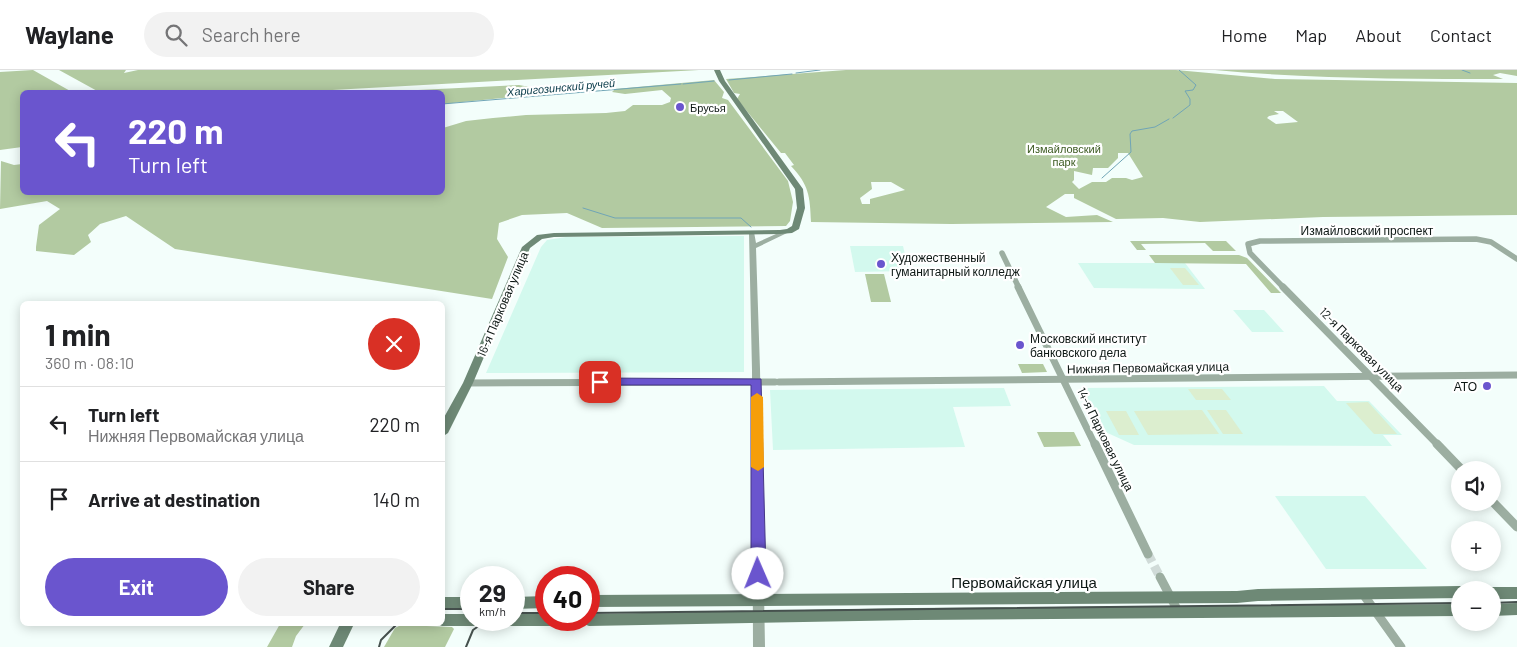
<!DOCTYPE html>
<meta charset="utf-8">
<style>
body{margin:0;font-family:Barlow,sans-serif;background:#f2f2f2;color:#202124;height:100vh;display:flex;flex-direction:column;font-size:19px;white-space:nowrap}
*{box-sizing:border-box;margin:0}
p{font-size:16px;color:#757577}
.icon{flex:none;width:28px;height:28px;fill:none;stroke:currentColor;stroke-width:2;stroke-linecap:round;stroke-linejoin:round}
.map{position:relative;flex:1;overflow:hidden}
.sheet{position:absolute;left:20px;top:231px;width:425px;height:325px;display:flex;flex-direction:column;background:#fff;border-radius:8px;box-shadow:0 2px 12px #0003}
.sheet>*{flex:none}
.guide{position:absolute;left:20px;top:20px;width:425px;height:105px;border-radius:8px;box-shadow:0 2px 12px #0003;background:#6a55ce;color:#fff;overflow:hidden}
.buttons{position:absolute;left:1451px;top:391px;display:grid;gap:10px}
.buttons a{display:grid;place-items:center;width:50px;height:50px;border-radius:50%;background:#fff;box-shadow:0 2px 12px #0003;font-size:25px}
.speed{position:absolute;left:460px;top:496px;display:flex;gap:10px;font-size:25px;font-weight:700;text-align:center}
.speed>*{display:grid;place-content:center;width:65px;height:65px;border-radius:50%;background:#fff;box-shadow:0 2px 12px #0003;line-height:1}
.speed small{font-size:12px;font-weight:400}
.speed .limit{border:8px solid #d22;background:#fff;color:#111}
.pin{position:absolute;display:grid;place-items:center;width:42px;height:42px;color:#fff;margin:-21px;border-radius:10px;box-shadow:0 2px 8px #0006}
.me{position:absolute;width:55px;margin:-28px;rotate:359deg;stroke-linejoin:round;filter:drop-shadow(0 0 4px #0008)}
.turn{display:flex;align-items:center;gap:18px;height:105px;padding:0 25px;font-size:22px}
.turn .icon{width:65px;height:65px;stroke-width:2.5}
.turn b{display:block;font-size:35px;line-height:42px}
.round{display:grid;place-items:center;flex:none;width:52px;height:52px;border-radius:26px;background:#f2f2f2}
.overview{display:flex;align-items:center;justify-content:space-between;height:85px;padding:0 25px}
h1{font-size:30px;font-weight:700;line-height:38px}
.action{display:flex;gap:10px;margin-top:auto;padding:10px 25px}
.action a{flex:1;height:58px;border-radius:30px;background:#6a55ce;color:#fff;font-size:20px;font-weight:700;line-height:58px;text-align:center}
.action a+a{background:#f2f2f2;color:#202124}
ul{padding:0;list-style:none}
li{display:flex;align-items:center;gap:15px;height:75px;padding:0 25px;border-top:1px solid #e0e0e0}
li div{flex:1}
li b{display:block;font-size:19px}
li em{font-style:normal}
header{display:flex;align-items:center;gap:30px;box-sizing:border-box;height:70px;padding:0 25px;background:#fff;border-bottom:1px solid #e0e0e0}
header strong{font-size:24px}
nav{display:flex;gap:28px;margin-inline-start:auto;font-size:18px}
.search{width:350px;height:45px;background:#f2f2f2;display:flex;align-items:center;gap:12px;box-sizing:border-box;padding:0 18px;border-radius:28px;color:#757577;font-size:19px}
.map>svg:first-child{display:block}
</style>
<header>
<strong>Waylane</strong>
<div class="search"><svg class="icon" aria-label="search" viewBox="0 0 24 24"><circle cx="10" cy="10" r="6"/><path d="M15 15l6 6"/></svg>Search here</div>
<nav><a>Home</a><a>Map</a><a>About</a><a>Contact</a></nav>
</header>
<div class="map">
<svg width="1517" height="577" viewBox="0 0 1517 577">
<rect width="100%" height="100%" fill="#f3fefb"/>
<g fill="#d3f9ee">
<polygon points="744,166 744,302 486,303 541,177 547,170 566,167"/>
<polygon points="850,176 903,176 909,201 855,202"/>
<polygon points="1078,193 1185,193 1205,219 1094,218"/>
<polygon points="1233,240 1264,240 1284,262 1252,262"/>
<polygon points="1324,316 1337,331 1369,331 1402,365 1383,365 1392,376 1134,375 1101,360 1080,318"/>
<polygon points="1004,318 1011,336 953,337 965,377 773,380 770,320"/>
<polygon points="1275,426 1365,426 1427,499 1326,499"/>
</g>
<g fill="#dceecf">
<polygon points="1170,198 1185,198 1199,215 1183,215"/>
<polygon points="1188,319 1222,319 1231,330 1196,330"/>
<polygon points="1368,332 1397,364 1374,364 1346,333"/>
<polygon points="1202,340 1219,364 1148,365 1134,341"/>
<polygon points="1207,340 1226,340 1243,364 1223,364"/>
<polygon points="1106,341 1126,341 1139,365 1119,365"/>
</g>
<g fill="#b2caa1" fill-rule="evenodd">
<polygon points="33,0 72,22 22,22 22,77 0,80 0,2"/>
<polygon points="59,0 126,0 124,3 138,0 699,0 296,22 99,22"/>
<path d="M846,0H1176L1275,9L1517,13V145L1323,147L1200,152L1163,148L1116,149L1074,128V124H1065L1046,137L1066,147L1097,145L1113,152L951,154L811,152C810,126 809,115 791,96L794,95L785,83H781L737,29L740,24L734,23L726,9ZM1274,41H1283L1298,52L1276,54L1267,48L1269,46L1279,44ZM1118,83H1128L1143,107L1132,110L1126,108H1112L1106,112H1092L1079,119L1072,112L1074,110V101L1092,105L1093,98H1108L1118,88ZM871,112H891L905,120L870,129V134H862L860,128L872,119Z"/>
<path d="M1215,0H1517V6L1500,3L1493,5L1503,9C1408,9 1311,9 1215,0Z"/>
<polygon points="714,10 724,22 722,28 728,30 788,111 793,132 790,151 786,156 602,158 567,143 522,145 499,153 497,169 508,187 492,229 175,179 126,146 100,154 88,165 91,172 74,185 36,181 36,177 39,155 60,139 47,131 0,139 1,91 14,95 22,94 22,122 442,122 443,58 466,51 493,48 526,45 606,43 625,41 633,35 662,35 670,32 671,28 662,20 625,24 612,22 615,19"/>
<polygon points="519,15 540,19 540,21 522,26 443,34 442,22 377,22"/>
<polygon points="1130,171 1226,171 1236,181 1213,181 1205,173 1141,174 1146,180 1137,180"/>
<polygon points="1149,185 1239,185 1247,188 1281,223 1271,223 1246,194 1155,193"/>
<polygon points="865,204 884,204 891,232 871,232"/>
<polygon points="1018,294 1043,294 1047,302 1022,303"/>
<polygon points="1037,362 1074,362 1081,376 1044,377"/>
<polygon points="280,554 305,554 296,566 292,577 267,577"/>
<polygon points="401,555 452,557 454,559 445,577 384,577 395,558"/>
</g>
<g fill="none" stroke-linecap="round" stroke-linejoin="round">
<g stroke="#70a5b6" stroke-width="1">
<polyline points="1462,0 1470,3"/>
<polyline points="796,3 820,0"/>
<polyline points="729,10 792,4"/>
<polyline points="683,14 714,11"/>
<polyline points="442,34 681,14"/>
<polyline points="1173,48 1190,35 1190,29 1185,21 1193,20 1196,15 1179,0"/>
<polyline points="1102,108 1131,82 1130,64 1132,61 1155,57 1169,49"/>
<polyline points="583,138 615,148 741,148 751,157"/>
</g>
<polyline stroke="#d0dbd8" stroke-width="9" stroke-dasharray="9 4.5" stroke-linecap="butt" points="1148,484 1160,507"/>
<g stroke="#9caea1" stroke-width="5.5">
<polyline points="1002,183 1019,218"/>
<polyline points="1284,218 1250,183 1248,174 1260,171 1476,169 1491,172 1517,189"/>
</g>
<g stroke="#9caea1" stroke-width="7">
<polyline points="1018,217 1095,375"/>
<polyline points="1283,217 1438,375"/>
<polyline points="779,312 1517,305"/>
<polyline points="468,313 775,312"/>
</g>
<g stroke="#9caea1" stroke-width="9">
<polyline points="1095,374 1148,484"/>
<polyline points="1437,374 1462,400"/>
<polyline points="1492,431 1517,457"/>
<polyline points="1160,507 1179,543"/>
<polyline points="1363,524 1401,577"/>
</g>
<polygon fill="#9caea1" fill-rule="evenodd" points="785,160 788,162 787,163 756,178 760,299 765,577 753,577 752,300 749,163 750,162 754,162 756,173"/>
<g fill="#6e8976" fill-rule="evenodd">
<polygon points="714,0 720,0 725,11 803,119 805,138 799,159 792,163 780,164 554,167 542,169 530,178 473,313 448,363 442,367 442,351 463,313 522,177 537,165 554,163 780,160 787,159 792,156 797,138 795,119 719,11"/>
<polygon points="1460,516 1466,520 1460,520 1460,528 1258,531 1237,533 589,537 589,525 1237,521 1258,519"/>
<polygon points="1492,517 1517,517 1517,529 1492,529 1492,520 1487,520"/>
<polygon points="546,526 546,538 514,539 514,527"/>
<rect x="442" y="527" width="29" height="12"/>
<polygon points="1517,533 1517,545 1492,546 1492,534"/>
<polygon points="1460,534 1460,546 914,550 589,556 584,554 582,550 589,550 589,544 914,538"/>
<polygon points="442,544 471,544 471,550 514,550 514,544 546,544 546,550 580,550 578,554 573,556 442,556 437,554 442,554"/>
<polygon points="340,554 354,554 343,577 329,577"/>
</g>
<g stroke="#46514e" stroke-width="2">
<polyline points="1492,533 1517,532"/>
<polyline points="442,539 471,539"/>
<polyline points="514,543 546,543"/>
<polyline points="589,543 1460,533"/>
<polyline points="379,577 381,570 397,554"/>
<polyline points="466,577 473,560 487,550"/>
</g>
</g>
<polygon fill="#6a55ce" stroke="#453786" points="600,308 761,309 766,504 764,508 758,510 753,508 751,504 751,315 596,315 596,310"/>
<polygon fill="#f59e0b" points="757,323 763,327 764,397 758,401 751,397 751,327"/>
<g fill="#6a55ce" stroke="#fff" stroke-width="2">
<circle cx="680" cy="37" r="5"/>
<circle cx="881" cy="194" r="5"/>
<circle cx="1020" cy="275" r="5"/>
<circle cx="1487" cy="316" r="5"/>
</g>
<g text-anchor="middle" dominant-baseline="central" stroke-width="4.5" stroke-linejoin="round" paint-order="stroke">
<g font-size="11" font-style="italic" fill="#10404e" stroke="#fff">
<text transform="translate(561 17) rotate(-5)">Харигозинский ручей</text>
</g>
<g font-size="11" fill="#0d1714" stroke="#fff" text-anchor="start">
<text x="690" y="37">Брусья</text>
</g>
<g font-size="11" fill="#3c5a21" stroke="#fff">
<text x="1064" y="78">Измайловский<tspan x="1064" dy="13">парк</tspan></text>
</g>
<g font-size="12" fill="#0d1714" stroke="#fff">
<text x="1367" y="160">Измайловский проспект</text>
<text transform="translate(502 234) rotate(-67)">16-я Парковая улица</text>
<text transform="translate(1362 279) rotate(45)">12-я Парковая улица</text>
<text transform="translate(1148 297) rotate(-1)">Нижняя Первомайская улица</text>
<text transform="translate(1106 369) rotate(64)">14-я Парковая улица</text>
</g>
<g font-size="12" fill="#0d1714" stroke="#fff" text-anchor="start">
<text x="891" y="187">Художественный<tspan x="891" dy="14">гуманитарный колледж</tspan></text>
<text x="1030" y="268">Московский институт<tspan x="1030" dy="14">банковского дела</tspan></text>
<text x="1477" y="316" text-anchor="end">АТО</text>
</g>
<g font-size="15" fill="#0d1714" stroke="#fff">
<text x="1024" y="512">Первомайская улица</text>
</g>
</g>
</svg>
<div class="buttons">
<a><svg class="icon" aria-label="sound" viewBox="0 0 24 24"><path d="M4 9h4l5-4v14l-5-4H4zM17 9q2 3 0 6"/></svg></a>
<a>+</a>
<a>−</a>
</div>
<div class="speed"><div>29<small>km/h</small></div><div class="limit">40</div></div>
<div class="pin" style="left:600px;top:312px;background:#d93025"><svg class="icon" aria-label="arrive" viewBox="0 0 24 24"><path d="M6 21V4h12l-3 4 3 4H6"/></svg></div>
<svg class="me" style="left:758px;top:504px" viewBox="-20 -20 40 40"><circle r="19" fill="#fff"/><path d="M0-13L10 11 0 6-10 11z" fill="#6a55ce"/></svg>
<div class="guide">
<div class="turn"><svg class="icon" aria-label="left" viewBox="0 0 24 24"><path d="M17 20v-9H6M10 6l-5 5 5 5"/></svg><div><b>220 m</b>Turn left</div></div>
</div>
<section class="sheet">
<div class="overview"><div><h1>1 min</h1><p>360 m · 08:10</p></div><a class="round" style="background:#d93025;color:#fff"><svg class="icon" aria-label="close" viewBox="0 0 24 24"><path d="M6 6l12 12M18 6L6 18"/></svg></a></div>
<ul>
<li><svg class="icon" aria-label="left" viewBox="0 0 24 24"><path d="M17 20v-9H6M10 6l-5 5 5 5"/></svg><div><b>Turn left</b><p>Нижняя Первомайская улица</p></div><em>220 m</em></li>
<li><svg class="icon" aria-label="arrive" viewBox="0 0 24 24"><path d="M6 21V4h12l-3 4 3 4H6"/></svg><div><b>Arrive at destination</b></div><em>140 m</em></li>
</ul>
<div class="action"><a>Exit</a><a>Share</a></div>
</section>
</div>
